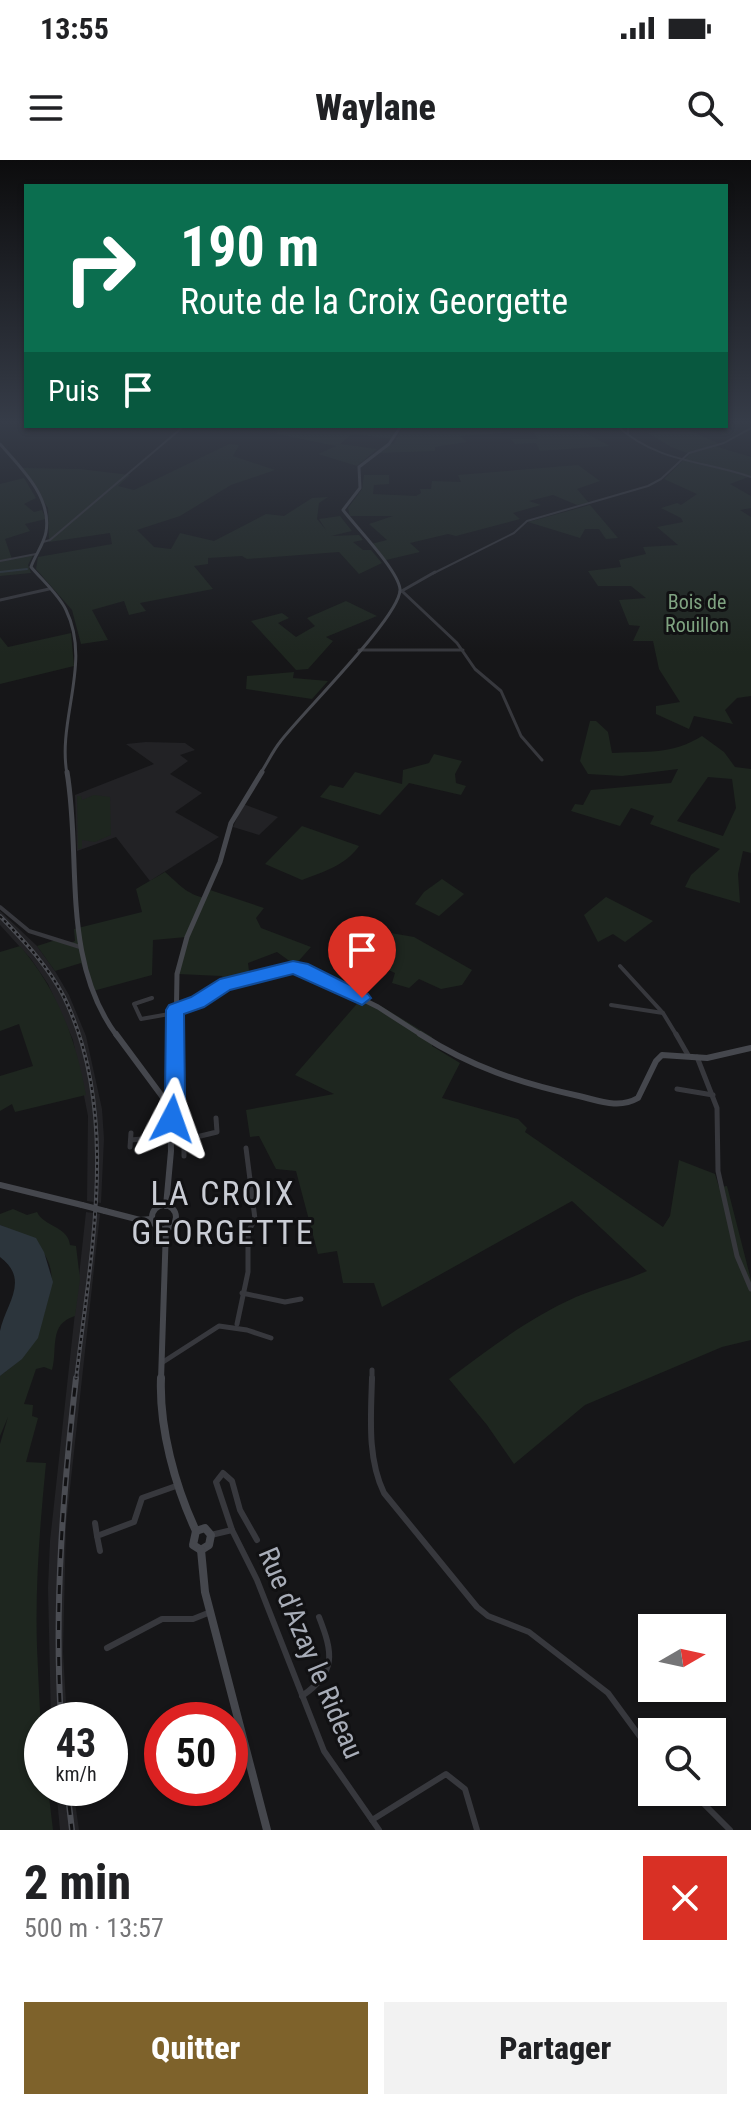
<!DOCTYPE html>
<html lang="fr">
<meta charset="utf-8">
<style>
body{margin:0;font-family:"Roboto Condensed",sans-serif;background:#f2f2f2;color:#202124;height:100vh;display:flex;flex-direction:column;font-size:30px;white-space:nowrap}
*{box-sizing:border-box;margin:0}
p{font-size:26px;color:#757577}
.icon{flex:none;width:44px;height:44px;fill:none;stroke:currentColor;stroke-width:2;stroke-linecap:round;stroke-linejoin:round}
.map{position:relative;height:1670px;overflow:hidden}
.sheet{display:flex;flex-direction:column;background:#fff;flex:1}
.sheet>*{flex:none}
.guide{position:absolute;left:24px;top:24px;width:704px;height:244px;border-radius:0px;box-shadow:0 2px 6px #0004;background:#0b6e4f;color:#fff;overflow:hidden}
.needle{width:52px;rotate:81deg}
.fabs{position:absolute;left:638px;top:1454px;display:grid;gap:16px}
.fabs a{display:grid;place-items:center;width:88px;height:88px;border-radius:0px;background:#fff;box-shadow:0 2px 6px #0004;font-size:40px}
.speed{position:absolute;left:24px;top:1542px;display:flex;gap:16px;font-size:40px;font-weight:700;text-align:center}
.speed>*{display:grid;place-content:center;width:104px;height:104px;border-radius:50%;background:#fff;box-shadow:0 2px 6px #0004;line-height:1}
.speed small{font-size:20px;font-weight:400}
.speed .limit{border:12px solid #d22;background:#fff;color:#111}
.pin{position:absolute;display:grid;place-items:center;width:68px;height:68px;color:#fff;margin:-82px -34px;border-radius:50% 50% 50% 0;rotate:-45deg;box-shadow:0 0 8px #0007}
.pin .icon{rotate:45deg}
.me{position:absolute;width:88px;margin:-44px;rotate:4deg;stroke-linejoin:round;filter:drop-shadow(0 0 6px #0008)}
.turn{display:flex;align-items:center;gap:28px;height:168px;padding:0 24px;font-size:36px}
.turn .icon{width:104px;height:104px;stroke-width:2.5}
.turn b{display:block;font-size:56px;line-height:68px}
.then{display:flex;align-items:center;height:76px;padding:0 24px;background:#0003;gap:16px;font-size:30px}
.round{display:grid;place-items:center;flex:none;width:84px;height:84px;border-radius:0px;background:#f2f2f2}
.headline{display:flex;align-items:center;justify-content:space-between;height:136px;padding:0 24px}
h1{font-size:48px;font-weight:800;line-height:60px}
.button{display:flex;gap:16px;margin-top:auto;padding:16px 24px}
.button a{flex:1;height:92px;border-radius:0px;background:#7e622b;color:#fff;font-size:32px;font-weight:800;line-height:92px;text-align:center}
.button a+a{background:#f2f2f2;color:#202124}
.status{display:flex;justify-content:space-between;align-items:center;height:56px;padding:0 40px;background:#fff;direction:ltr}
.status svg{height:22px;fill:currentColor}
header{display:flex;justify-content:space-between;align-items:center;height:104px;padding:0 24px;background:#fff;font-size:36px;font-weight:800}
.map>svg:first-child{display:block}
</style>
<div class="status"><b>13:55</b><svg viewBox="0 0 49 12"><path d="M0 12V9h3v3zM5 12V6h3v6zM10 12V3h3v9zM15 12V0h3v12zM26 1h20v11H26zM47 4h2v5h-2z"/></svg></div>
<header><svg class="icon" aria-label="menu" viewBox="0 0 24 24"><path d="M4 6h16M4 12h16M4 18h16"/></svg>Waylane<svg class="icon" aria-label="search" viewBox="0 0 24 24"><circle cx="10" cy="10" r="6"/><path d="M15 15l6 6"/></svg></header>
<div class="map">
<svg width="751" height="1670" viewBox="0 0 751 1670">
<rect width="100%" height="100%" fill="#161618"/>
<g fill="#222225">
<polygon points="146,582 185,583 195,590 180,595 188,601 170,614 202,633 175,652 219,677 150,721 116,677 77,691 75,635 154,604 126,584"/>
<polygon points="243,644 278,657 259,675 233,667"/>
<polygon points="0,751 37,786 55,811 69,835 86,876 102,949 104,979 101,1043 87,1041 88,956 73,880 48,824 31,799 0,765"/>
<polygon points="86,1052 100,1054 66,1365 63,1492 67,1560 51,1560 48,1428 50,1381"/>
<polygon points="56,1628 73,1628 79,1670 60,1670"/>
</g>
<g fill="#1e261f" fill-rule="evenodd">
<polygon points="270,266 399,266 400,267 394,279 352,274 340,284 377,289 357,306 318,294 336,286 277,274 278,271"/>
<polygon points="403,266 572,266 610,286 540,291 536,283 515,284 511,279 538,279 533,271 460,276 467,282 435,287 435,291 375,293 394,283"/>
<polygon points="686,269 718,283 714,285 718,287 751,297 751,316 730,324 751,336 751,348 740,350 751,357 751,536 737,538 725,550 733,564 694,556 689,569 656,554 656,546 680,542 659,509 653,481 633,481 640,466 629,465 619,440 646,438 631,426 598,426 588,411 621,407 619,400 646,394 643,387 678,385 657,367 683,362 681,358 661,348 677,343 681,345 697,334 664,319 690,294 671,287 648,273"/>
<polygon points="229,284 239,285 233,296 275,310 231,325 180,356 137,370 154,387 171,389 180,373 214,381 266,354 284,356 312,338 328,337 319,343 317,359 326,370 319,359 340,356 352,371 331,376 359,375 363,380 353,382 363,390 371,390 382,403 359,414 339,392 247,399 242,396 208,398 208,404 194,406 213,429 140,443 146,451 129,455 124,441 92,450 108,480 81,484 72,450 36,409 38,397 112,384 110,373 49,382 48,348 22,308 80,309 130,315 118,326 134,330"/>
<polygon points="578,305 600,321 577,329 589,343 577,345 553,335 529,341 541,345 513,353 520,359 456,376 448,374 410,383 420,392 386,400 371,384 387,380 369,364 393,356 350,356 348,348 362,329 364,315 389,315 389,324 374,325 373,334 416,336 421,333 420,329 431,329 432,321 461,322 458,315"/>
<polygon points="24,318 36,338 24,344 34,352 42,350 46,359 25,364 30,371 5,379 12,399 33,395 28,405 31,413 0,416 0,324"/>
<polygon points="590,345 618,378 606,379 599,369 585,369 580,378 528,362"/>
<polygon points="346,441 377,456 326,477 333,481 308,509 296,510 251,461 282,453 289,458 278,463 296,477 315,466 307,458"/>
<polygon points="71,473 74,506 0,524 0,477 8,487"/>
<polygon points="294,512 293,518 328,521 312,539 246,529 247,516"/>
<path d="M590,561H596L608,572L612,593C645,591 672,595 702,576L724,592L735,607L751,609V693L743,691L738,714L740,743L685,727L691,715L720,689L650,664L654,656L631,648L620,666L571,651L575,644L583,645L591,630L671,623L678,609L622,616L588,614L580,601ZM708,617L732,619L736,648L723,676L677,661Z"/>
<polygon points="434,594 462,601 455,614 456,623 466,626 461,635 409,623 380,655 320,637 330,625 343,628 355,612 402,624 403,610 429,603"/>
<polygon points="94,635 110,637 111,675 95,682 82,680 82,688 78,689 77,636 81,636 82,640"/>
<path d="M302,666L359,686C346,705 323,712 302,720L265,704Z"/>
<path d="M165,712C179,724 186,734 205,738L210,730L264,748L256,758L261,768L311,787L295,805L277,792L248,803L250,819L225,822L222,816L177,814L186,777L153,780L152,815L93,831L81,803L55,811L37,786L59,779L71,783L75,781L74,769L142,752L136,729Z"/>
<polygon points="442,719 464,734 439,756 415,744 424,732"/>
<polygon points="606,737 653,761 625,782 613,774 598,782 584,755"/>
<polygon points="391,773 414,777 472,810 462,825 441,829 419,819 409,828 392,823 395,813 367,800"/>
<path d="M20,786C57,829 76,879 86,935L15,952L12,944L0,951V916L33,906L19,864L0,871V792Z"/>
<path d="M362,838L381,846L432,877V886L460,903L442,938L518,959L527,968L525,972L663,1067L670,1056L679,1000L715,1014L719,1027L727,1026L751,1120V1180L722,1187L585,1245L514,1304L487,1265L449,1219C490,1188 529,1158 576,1137C599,1127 625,1121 647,1111L572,1041L382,1147L374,1123H343L337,1091L318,1094L296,1011L276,1009L259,976L250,977L246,950L334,934L295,915Z"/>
<path d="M13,1049L27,1055L37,1052C44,1067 68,1066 70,1085L76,1086L80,1119L75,1156C48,1164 58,1189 52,1210L44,1207L36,1209L24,1244L33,1245L32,1256L38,1258L26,1302L46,1303C40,1364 35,1426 37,1487C39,1535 42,1580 42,1628H48L53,1670H0V1284L8,1257L0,1276V1216C33,1192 38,1177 48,1139C52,1123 54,1112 46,1097C37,1080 16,1072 0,1065V1054Z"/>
</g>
<path fill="#2c353c" d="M0,1065L36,1078L44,1092L53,1122L38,1178L22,1199L0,1216C0,1202 0,1185 0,1171C5,1145 31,1120 0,1097Z"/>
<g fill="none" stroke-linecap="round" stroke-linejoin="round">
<polyline stroke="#2c353c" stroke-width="2" points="0,412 27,409"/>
<g stroke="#37383d" stroke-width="2">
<path d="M617,266C659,303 701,300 751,317"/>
<polyline points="628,266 628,274"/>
<polyline points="43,382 50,380 184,266"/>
<polyline points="0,401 36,394"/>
<polyline points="432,414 514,373 527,361 648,326 661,319 689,293 724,283 751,268"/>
</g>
<g stroke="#37383d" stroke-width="3">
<polyline points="400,432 435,412"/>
<polyline points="403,432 457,483 475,509 501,531 521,576 542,600"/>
<polyline points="0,440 49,429"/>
<polyline points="359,490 463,490"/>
</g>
<g stroke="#37383d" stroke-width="4">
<polyline points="0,747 29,771 80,787"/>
<polyline points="620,806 663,853 677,876"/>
<polyline points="152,838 134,844 141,859 175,853"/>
<polyline points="611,845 663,853"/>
</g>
<g stroke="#37383d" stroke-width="5">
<polyline points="676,874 688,895"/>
<polyline points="697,897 717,948 718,1011 737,1096 751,1129"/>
<polyline points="677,929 713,935"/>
<polyline points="172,960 184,964 184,996"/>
<polyline points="131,980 172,976"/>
<polyline points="184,980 217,972 216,958"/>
<polyline points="130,987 131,973"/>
<polyline points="242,1133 285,1142 301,1139"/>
<polyline points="237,1164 248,1112 248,1072 255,1059 246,988"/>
<polyline points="163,1202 219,1166 247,1170 271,1178"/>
<polyline points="372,1220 372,1210"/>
</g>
<g stroke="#37383d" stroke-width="6">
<path d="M372,1218C371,1256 367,1298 384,1333L477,1447L488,1456L529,1472L608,1533L652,1593"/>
<polyline points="95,1363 97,1376"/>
<polyline points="232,1370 216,1322 223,1313 232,1321 240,1350 257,1380"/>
<polyline points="211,1375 232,1370 257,1420 324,1591 379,1670"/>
<polyline points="100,1391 97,1376 134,1362 142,1338 176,1326"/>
<polyline points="107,1488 162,1459 193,1459 208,1453"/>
<path d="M302,1536C337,1512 333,1493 319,1457"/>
<polyline points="692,1632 730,1670"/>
<polyline points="372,1660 446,1614 465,1629 477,1670"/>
</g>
<g stroke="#45474d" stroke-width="3">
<path d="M0,284C21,308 52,337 46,372C44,384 35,395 31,407C42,420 59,435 66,450C92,503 57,559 67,614"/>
<path d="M260,614C267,604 272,592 280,582C299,556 402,455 400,429C398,410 356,367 343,350L360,328L359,307L389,284L401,266"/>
</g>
<g stroke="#45474d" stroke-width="5">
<path d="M67,612C82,700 60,799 117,876"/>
<polyline points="175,850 197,842 226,824 254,820 286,809 302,809 378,847 423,876"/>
<polyline points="176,876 177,814 187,777 220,702 231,663 262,612"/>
</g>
<g stroke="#45474d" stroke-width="6">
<polyline points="116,874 170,947 171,991 166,1046"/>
<path d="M420,874C471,907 520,923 579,936C600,941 619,949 638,938L656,901L662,895L707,898L751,888"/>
<polyline points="170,947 175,939 176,874"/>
<polyline points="0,1025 82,1045"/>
<circle cx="164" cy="1057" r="12"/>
<polyline points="105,1051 140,1060 151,1059"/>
<polyline points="161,1220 166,1068"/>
</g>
<g stroke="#45474d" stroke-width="8">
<path d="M161,1218C159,1268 175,1326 196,1371"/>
<polyline points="196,1371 205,1368 211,1375 209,1385 201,1390"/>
<polyline points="196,1371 193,1385 201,1390"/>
<polyline points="201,1390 205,1432 267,1670"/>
</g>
<defs>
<path id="rail-far1" d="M0,756C24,781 48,806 64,837C121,954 90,1096 76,1220"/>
<g id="rail">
<path d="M61,1560C54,1445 63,1332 76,1218"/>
<polyline points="67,1628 72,1670"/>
</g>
</defs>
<use href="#rail-far1" stroke="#4a4c52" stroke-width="4"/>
<use href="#rail" stroke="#4a4c52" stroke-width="6"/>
<use href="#rail-far1" stroke="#111113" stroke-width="2" stroke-dasharray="3" stroke-linecap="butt"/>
<use href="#rail" stroke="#111113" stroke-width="3" stroke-dasharray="9" stroke-linecap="butt"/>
<polyline stroke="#45474d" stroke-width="6" points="82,1045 105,1051"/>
</g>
<linearGradient id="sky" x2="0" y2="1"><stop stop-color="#0c0c0d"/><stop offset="0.53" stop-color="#363c48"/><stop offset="1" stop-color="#363c48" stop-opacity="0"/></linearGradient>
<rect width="751" height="494" fill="url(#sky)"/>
<path fill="#1a73e8" stroke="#114b97" stroke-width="2" d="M293,801L308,804L368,834L371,838L362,845L293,814L230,830L204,847L184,854L185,939C181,948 184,956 179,965L172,968L165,965L160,947L165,938L166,850L169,845L191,837L220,819Z"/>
<g text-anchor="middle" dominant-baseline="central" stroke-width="6" stroke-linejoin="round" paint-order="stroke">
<g font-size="20" fill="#7fa381" stroke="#111113">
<text x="697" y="442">Bois de<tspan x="697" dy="23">Rouillon</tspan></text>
</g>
<g font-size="28" fill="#a8adb8" stroke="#111113">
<text transform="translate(311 1493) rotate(67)">Rue d'Azay le Rideau</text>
</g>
<g font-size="34" letter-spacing="2" fill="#c9ccd4" stroke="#111113">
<text x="223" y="1033">LA CROIX<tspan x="223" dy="39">GEORGETTE</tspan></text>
</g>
</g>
</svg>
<div class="fabs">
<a><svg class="needle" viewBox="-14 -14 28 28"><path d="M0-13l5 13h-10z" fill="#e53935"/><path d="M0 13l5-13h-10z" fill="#757577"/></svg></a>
<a><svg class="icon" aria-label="search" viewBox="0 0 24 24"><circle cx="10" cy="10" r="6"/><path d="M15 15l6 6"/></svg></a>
</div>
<div class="speed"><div>43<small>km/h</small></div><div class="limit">50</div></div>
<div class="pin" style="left:362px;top:838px;background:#d93025"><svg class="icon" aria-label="arrive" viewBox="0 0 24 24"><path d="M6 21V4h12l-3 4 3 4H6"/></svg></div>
<svg class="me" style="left:172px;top:959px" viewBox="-20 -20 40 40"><path d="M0-17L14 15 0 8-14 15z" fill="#1a73e8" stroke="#fff" stroke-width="4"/></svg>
<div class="guide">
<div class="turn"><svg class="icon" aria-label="right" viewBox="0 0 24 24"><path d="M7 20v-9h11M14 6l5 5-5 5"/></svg><div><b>190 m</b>Route de la Croix Georgette</div></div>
<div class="then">Puis<svg class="icon" aria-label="arrive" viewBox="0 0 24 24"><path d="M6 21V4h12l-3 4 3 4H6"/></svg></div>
</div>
</div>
<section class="sheet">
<div class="headline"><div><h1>2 min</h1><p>500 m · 13:57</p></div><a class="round" style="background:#d93025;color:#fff"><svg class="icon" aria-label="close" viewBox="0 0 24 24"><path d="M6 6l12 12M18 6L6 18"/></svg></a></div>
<div class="button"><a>Quitter</a><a>Partager</a></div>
</section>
